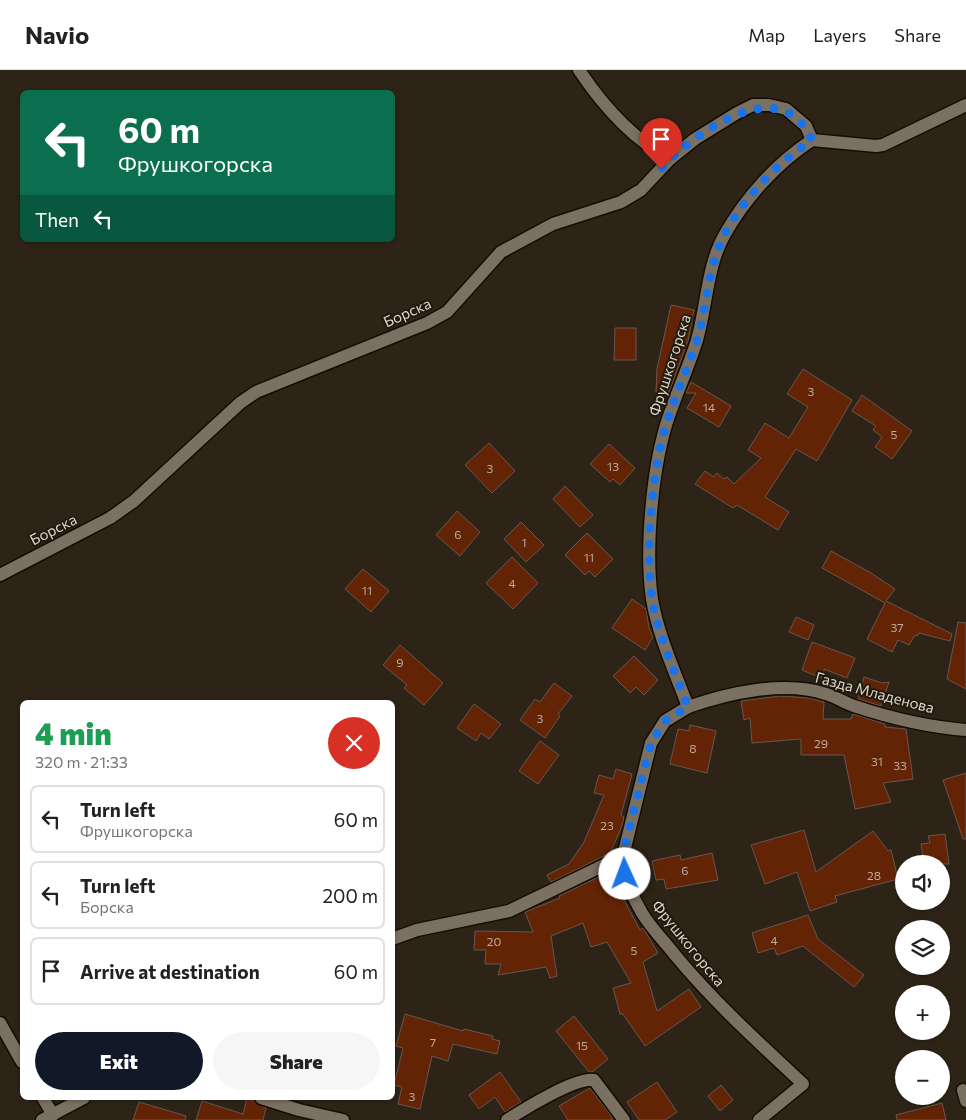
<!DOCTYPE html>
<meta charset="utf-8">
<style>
body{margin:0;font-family:Commissioner,sans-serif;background:#f6f6f6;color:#222;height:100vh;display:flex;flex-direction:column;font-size:19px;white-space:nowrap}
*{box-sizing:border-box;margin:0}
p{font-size:16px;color:#767676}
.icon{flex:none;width:28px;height:28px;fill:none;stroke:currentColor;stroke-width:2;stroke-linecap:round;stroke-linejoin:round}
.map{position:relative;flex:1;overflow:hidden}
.sheet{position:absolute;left:20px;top:630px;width:375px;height:400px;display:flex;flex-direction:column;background:#fff;border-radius:8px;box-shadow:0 1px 4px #0004}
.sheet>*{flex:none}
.guide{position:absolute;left:20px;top:20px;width:375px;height:152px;border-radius:8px;box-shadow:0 1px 4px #0004;background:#0b6e4f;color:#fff;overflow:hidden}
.controls{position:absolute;left:895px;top:785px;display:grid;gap:10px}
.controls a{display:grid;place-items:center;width:55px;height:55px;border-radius:50%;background:#fff;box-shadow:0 1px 4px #0004;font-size:25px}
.pin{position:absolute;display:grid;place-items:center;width:42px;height:42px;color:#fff;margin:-51px -21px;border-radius:50% 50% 50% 0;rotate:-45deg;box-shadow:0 0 5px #0007}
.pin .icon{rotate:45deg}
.me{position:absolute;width:55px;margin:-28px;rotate:358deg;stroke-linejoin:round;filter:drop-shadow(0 0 4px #0008)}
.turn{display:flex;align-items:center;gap:18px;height:105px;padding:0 15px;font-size:22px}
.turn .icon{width:65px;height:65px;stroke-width:2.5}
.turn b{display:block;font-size:35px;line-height:42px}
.then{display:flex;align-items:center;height:48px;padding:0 15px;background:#0003;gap:10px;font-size:19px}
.round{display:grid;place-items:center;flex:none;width:52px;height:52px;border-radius:26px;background:#f6f6f6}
.head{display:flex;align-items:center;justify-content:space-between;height:85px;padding:0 15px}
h1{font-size:30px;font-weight:800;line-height:38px;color:#1e9e55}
.button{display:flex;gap:10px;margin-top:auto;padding:10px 15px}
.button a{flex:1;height:58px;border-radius:30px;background:#111827;color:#fff;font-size:20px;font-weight:800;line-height:58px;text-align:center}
.button a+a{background:#f6f6f6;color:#222}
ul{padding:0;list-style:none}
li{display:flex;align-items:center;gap:15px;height:68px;margin:0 10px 8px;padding:0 5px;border:2px solid #e0e0e0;border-radius:8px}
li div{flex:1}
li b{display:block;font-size:19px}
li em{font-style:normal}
header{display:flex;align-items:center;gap:30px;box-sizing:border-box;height:70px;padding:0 25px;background:#fff;border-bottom:1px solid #e0e0e0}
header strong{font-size:24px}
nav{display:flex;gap:28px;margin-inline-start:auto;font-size:18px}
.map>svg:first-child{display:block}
</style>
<header>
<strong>Navio</strong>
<nav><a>Map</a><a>Layers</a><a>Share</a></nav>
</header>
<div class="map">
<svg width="966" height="1050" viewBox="0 0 966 1050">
<rect width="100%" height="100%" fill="#2d2417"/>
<g fill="#622405" stroke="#685650">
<polygon points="671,235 694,240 688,271 669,322 656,322 657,299"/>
<polygon points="615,258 636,258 636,290 614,290"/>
<polygon points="803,299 852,330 817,391 796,379 765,427 789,442 778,460 737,435 733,438 695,414 705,401 714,407 717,403 724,409 727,407 734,414 761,388 748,380 765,353 789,368 808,337 787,324"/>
<polygon points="691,312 731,336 719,357 687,338 696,323 686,323"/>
<polygon points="862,325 912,361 892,389 875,377 882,367 873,360 876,356 852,341"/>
<polygon points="489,373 515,401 492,423 465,395"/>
<polygon points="609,374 635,398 620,415 613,409 610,412 590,394"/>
<polygon points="565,416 593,445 580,457 553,429"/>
<polygon points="457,441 480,462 460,486 436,465"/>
<polygon points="521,452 544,475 526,492 504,469"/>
<polygon points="587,463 613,489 595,507 589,501 585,505 565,485"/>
<polygon points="831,481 871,503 895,519 886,531 952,564 950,571 919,563 917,566 915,565 909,575 898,570 892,582 867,569 885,533 822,498"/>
<polygon points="512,487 538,513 513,539 486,513"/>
<polygon points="363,499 389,521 371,542 345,519"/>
<polygon points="632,529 646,539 649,558 653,567 645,580 612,558"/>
<polygon points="796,547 814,555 808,570 789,562"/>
<polygon points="958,552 966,553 966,619 947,609"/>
<polygon points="812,572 855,588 847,608 824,599 824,609 802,600"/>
<polygon points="400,575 443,613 424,635 404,618 407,615 383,595"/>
<polygon points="634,586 658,610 644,625 636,617 630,623 613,606"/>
<polygon points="864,607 882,613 889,612 881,636 858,629"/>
<polygon points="554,613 572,626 558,644 560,646 545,668 520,650 535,629 540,632"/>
<polygon points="780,626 809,628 824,632 823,649 851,649 853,644 885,654 885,657 906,659 913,709 883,713 891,732 855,739 844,685 801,685 801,669 752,673 750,648 744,650 741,631"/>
<polygon points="474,634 501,654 489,669 481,663 476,671 457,658"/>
<polygon points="690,655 716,661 707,703 670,694 678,659 689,661"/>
<polygon points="540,671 559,685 538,714 519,701"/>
<polygon points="616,699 632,704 621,745 624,747 622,756 610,783 551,812 547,805 569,794 584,772 604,725 594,723 599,705 613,709"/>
<polygon points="966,703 966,769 963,769 943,710"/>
<polygon points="804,760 816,802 873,761 888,781 891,780 898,809 835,826 837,832 810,841 797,802 765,814 751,775"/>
<polygon points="945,764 949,794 924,794 921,774 930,773 928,766"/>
<polygon points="712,783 718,810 666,819 664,809 656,810 652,791 680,785 681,790"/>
<polygon points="609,802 640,860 643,858 658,883 643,892 657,941 689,919 701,937 645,976 623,944 620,944 613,918 631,913 607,872 591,877 583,853 551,866 557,906 550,908 546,897 498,905 501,894 485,894 486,880 474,880 475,861 533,862 525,842 560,828 559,826"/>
<polygon points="808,845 818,869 864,905 854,917 803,876 777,885 774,878 758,883 752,863"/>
<polygon points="405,944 463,961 464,959 493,966 492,969 500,971 497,984 453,974 448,991 432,986 420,1039 398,1034 402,1017 394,1015 403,978 396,976"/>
<polygon points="574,946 608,989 592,1002 589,1002 556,961"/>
<polygon points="500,1002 521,1032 505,1042 495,1027 479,1039 469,1025"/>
<polygon points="657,1012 677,1042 665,1050 639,1050 627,1032"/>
<polygon points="721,1015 733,1030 720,1041 708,1026"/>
<polygon points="590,1018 609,1043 613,1050 568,1050 559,1036"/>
<polygon points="247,1028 266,1038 263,1050 196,1050 202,1031 243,1044"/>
<polygon points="139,1032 186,1046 185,1050 133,1050"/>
<polygon points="942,1033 946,1050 897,1050 896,1045"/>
</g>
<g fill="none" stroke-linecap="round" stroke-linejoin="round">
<defs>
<g id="street">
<path d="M579,0C603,36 632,69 670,89"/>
<polyline points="812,70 876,76 883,75 966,35"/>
<polyline points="0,505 110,448 134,431 240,333 256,322 427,253 447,242 501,182 553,154 621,132 641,120 670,89 695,69 737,43 753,35 769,35 786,39 806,56 812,70"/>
<path d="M688,637C728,623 785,610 826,624C836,627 845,633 854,636C890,648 929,657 966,660"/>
<polyline points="392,869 417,860 509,841 623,786"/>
<polyline points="0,953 22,992"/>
<polyline points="963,1020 966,1031"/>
<polyline points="43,1028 53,1045"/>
<polyline points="261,1028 299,1040 343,1050"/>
<polyline points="42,1050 84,1028"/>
<path d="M507,1050C524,1039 576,1007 594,1010L624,1050"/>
<path d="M759,1050L803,1014C758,972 714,932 675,885C664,871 651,858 642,843C631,825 625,806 623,786L651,673L665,651L688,637C675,602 658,565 652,529C645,481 652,402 666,355C675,326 688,299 697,270C707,235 707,195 725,164C746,127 777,93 812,70"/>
</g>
</defs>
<use href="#street" stroke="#150d03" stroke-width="15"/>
<use href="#street" stroke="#7b7162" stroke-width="12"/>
</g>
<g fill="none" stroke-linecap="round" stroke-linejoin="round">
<path stroke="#1a73e8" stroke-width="9" stroke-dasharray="0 16.2" d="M625,804L623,786L626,772L651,673L665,651L688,637C675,602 658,565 652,529C645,481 652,402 666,355C675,326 688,299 697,270C705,243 707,215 715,188C728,143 774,95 812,70C781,0 695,62 661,99"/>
</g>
<g text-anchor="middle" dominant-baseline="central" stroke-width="4" stroke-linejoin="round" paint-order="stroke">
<g font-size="12" fill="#beaa9c">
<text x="811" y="321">3</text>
<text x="709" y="337">14</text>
<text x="894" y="364">5</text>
<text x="613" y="396">13</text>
<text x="490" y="398">3</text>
<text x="458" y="464">6</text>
<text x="524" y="472">1</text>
<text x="589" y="487">11</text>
<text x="512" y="513">4</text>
<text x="367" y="520">11</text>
<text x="897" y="557">37</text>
<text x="400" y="592">9</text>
<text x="540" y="648">3</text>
<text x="821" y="673">29</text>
<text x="693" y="678">8</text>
<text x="877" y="691">31</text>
<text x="900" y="695">33</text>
<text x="607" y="755">23</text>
<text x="685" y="800">6</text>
<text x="874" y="805">28</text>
<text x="774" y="870">4</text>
<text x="494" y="871">20</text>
<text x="634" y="880">5</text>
<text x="433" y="972">7</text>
<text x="582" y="975">15</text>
<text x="412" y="1026">3</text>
</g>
<g font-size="15" fill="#ddd7cf" stroke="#231a0e">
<text transform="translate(407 242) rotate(-24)">Борска</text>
<text transform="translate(669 295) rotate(-72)">Фрушкогорска</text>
<text transform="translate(53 459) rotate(-27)">Борска</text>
<text transform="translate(875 622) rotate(15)">Газда Младенова</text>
<text transform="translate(689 873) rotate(51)">Фрушкогорска</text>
</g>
</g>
</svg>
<div class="controls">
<a><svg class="icon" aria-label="sound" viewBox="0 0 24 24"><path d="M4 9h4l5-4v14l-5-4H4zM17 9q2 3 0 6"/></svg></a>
<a><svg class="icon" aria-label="layers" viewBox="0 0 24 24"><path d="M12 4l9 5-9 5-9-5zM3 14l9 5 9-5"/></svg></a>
<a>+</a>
<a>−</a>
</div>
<div class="pin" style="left:661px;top:99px;background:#d93025"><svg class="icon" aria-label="arrive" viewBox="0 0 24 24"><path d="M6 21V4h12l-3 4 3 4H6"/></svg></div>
<svg class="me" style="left:625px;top:804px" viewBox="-20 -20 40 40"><circle r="19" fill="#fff"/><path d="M0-13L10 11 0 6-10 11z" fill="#1a73e8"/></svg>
<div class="guide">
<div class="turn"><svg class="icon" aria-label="left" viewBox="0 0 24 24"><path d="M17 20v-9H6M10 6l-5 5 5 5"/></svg><div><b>60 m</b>Фрушкогорска</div></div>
<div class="then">Then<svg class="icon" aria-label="left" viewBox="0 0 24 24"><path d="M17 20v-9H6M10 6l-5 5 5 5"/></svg></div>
</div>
<section class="sheet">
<div class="head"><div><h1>4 min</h1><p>320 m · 21:33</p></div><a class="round" style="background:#d93025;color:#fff"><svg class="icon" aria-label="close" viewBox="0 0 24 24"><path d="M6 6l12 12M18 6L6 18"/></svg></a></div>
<ul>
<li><svg class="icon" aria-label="left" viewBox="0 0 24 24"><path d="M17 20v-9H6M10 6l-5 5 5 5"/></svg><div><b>Turn left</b><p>Фрушкогорска</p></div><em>60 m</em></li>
<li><svg class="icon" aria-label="left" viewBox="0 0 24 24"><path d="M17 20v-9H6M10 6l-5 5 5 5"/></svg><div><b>Turn left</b><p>Борска</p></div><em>200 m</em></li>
<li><svg class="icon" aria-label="arrive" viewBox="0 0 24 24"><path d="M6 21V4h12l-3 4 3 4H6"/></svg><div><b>Arrive at destination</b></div><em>60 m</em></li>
</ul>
<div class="button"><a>Exit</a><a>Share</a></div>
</section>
</div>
